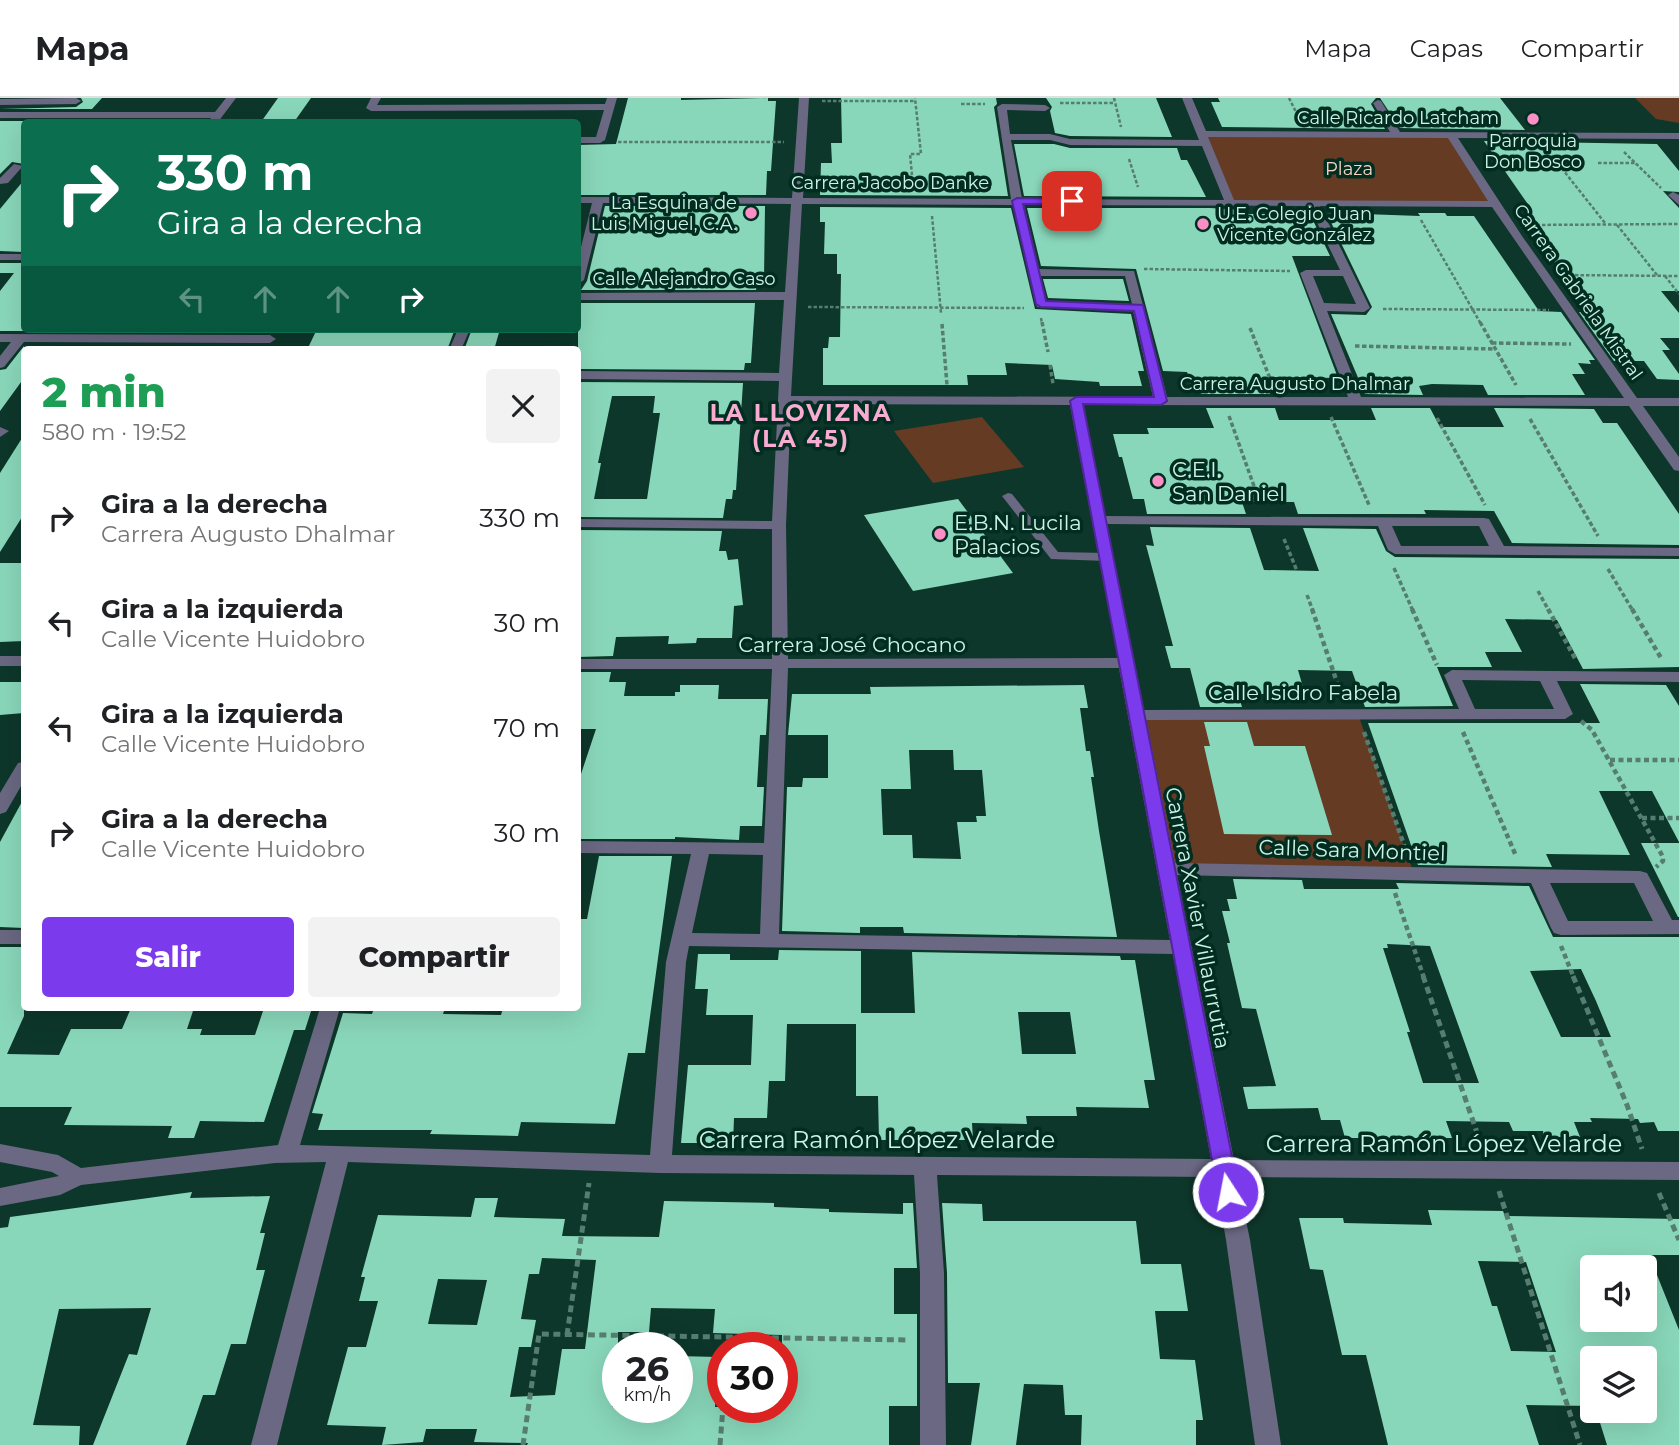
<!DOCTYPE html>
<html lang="es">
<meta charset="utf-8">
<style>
body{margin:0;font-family:Montserrat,sans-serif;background:#f2f2f2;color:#202124;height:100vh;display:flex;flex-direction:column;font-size:26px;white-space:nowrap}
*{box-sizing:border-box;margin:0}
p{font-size:23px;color:#757577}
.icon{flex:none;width:38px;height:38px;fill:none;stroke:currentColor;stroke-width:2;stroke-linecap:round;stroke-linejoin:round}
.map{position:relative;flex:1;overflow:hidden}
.side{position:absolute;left:21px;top:248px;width:560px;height:665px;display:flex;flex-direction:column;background:#fff;border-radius:7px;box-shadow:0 7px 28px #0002}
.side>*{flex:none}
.hud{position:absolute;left:21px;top:21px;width:560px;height:214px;border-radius:7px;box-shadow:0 7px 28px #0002;background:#0b6e4f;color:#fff;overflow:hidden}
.buttons{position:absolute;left:1580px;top:1157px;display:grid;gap:14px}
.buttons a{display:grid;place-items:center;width:77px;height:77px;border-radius:7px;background:#fff;box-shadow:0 7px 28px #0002;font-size:35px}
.speed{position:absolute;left:602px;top:1234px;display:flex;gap:14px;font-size:35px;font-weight:700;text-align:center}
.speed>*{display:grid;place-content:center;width:91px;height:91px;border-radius:50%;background:#fff;box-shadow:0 7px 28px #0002;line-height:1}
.speed small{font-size:18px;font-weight:400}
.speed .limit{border:10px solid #d22;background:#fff;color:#111}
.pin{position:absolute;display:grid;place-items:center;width:60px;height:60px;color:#fff;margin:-30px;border-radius:14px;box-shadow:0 4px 10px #0006}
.me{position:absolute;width:77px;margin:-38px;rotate:349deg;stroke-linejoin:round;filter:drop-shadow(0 0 5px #0008)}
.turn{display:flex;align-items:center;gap:24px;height:147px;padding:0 21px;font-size:32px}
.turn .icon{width:91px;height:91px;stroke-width:2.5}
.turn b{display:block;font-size:49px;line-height:60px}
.lanes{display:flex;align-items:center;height:66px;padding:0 21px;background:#0003;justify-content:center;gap:35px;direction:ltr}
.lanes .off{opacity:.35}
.round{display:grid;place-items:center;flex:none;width:74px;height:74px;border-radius:7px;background:#f2f2f2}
.overview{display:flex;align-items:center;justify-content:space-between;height:119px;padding:0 21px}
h1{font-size:42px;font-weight:800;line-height:52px;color:#1e9e55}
.cta{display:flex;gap:14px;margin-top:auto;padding:14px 21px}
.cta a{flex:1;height:80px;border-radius:7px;background:#7c3aed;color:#fff;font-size:28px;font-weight:800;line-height:80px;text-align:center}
.cta a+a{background:#f2f2f2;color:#202124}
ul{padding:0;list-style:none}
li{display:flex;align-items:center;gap:21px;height:105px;padding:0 21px}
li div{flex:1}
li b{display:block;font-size:26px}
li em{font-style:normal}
header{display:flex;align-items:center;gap:42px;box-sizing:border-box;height:98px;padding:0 35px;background:#fff;border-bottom:2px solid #e0e0e0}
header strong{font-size:33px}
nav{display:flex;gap:38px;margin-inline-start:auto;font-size:24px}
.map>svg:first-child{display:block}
</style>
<header>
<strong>Mapa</strong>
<nav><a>Mapa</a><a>Capas</a><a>Compartir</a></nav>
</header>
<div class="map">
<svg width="1679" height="1347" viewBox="0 0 1679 1347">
<rect width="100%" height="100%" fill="#0d372a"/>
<g fill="#653b23">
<polygon points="1635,0 1679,0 1679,25 1656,21"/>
<polygon points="1202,36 1451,37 1496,106 1230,104"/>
<polygon points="982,319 1024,369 933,385 894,333"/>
<polygon points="1358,616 1414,776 1165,771 1136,617"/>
</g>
<g fill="#89d7ba" fill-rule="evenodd">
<polygon points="81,0 102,0 92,11 0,11 76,9 83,4"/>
<polygon points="278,0 311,0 294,24 261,24"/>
<polygon points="628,0 681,0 681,2 768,0 768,3 776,3 771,73 767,73 766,97 578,97 578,47 616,46"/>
<polygon points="841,0 996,0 997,6 994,9 1008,98 820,97 821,65 832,65 831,45 842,45"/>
<polygon points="1046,0 1156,0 1172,39 1070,38 1055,35 1050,13 1052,9"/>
<polygon points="1218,0 1376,0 1371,6 1385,31 1222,29 1211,4 1220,4"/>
<polygon points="1380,0 1500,0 1525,32 1400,30"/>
<polygon points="0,23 83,23 24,24 24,66 12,64 0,76"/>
<polygon points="1484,43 1657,46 1679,73 1679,94 1663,93 1679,110 1679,193 1661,193 1679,215 1679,240 1660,240 1670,252 1662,252 1679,276 1679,282 1657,281 1644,263 1614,263 1579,214 1589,214 1531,130 1541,130 1528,112 1532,112"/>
<polygon points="1014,46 1054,46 1070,50 1177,50 1181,62 1187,62 1206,99 1024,98"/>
<polygon points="24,82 24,154 0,153 0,111"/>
<polygon points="605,108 765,108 764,181 757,181 756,192 581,192 587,183"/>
<polygon points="820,109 1011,110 1035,211 1131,216 1144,273 1138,273 1142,288 1100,288 1099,284 1055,281 1052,267 1005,265 1007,277 967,277 968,287 823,287 823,250 828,250 829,239 840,239 841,176 837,176 837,156 824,156 825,124 820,124"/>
<polygon points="1027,110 1210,110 1244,112 1246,116 1310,116 1330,158 1292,158 1338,280 1265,279 1270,296 1201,296 1198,286 1190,286 1187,274 1163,273 1136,171 1041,168"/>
<polygon points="1335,115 1420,118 1418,115 1445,115 1447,118 1474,118 1539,213 1561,214 1595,262 1589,262 1591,266 1578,265 1585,276 1572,276 1585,297 1488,297 1483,287 1432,286 1419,288 1423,297 1365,296 1331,216 1366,217 1372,209 1327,116"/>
<polygon points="24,165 24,233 0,233 0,193 14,175 0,175 0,165"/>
<polygon points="1043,181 1123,181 1129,203 1048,200"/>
<polygon points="578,205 755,205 751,265 745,265 744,272 578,271"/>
<polygon points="317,231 455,231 447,252 307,252"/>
<polygon points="472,231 500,231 494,252 464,252"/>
<polygon points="24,248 24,251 38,251 24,252 24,280 0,313 0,272 6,271"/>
<path d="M578,284L743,285L736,392H733L732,401H726L723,420L578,419ZM612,298H655L653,315H660L647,401H594L601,365H598Z"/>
<polygon points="1206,310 1275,310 1279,322 1376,322 1371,310 1430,310 1440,329 1504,329 1494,310 1594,311 1603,325 1617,325 1679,416 1679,447 1512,445 1494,413 1424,412 1426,416 1298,416 1294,404 1242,404 1246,416 1147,416 1144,401 1133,401 1122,359 1119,359 1113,336 1149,336 1147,330 1214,330"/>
<polygon points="24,337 24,416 0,454 0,375"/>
<polygon points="958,401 1013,475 913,493 864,417"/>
<polygon points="1150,429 1250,430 1264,472 1319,473 1303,430 1376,431 1386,453 1395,459 1679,461 1679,569 1583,571 1557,522 1505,521 1522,554 1485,554 1492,569 1437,569 1453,608 1365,609 1352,573 1298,572 1305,596 1238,596 1242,609 1200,609 1190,570 1171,570 1165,548 1173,548 1146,447 1154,448"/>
<polygon points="578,432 722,433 719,453 726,453 728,462 738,461 743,507 734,508 732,540 697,540 696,545 668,546 669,538 616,539 613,558 578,559"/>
<polygon points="0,465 24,465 24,543 0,544"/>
<polygon points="578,574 611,574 609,584 626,584 624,598 675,598 675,594 680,594 680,587 719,587 718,601 768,601 766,637 760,637 757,689 764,689 762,728 740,728 739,742 675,739 675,741 578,741 578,685 596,631 578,631"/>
<polygon points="0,584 24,584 24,615 0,617"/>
<polygon points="1580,586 1666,587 1679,608 1679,744 1652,693 1599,693 1630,757 1546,756 1552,769 1418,767 1368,625 1600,625"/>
<path d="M1084,587L1088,610H1080L1086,653H1090L1094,679H1091L1099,733L1117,839L904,835L903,829H860V835L782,833L787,689H802L803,680H828V637H788L792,596H871L870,589ZM909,652H953L954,672H982L986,718H976L977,724H957L961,761L913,760L912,737H883L881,691H911Z"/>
<polygon points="1204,624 1247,624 1254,648 1305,648 1332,737 1224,736 1204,648 1210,648"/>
<polygon points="24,700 24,830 0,829 0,744"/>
<polygon points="1641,745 1679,745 1679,819 1678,819"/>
<polygon points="599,758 672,758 645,955 628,955 615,1026 521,1024 518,1038 430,1036 432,1032 318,1032 323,1016 312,1015 343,915 372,916 374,910 445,910 443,916 501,917 503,910 578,910 578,821 587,821"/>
<path d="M1233,781L1302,782L1304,791H1399L1396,785L1529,788L1553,839H1679V1033H1658L1654,1024L1640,1025L1638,1021L1590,1020L1592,1024H1574L1580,1039H1544L1543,1033H1513L1509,1024L1446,1023L1452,1040H1345L1340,1022H1321L1318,1010L1248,1011L1243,989L1276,988L1256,911L1242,910L1227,845H1230L1222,813H1230L1227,801H1237ZM1387,846L1430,848L1479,985H1423L1407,934H1410L1383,850H1388ZM1581,871L1596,903L1611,939H1561L1530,873Z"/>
<polygon points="24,849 24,918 7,956 59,957 71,931 122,931 131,910 194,910 187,931 202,931 200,937 255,937 264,910 312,910 305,932 294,932 264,1024 200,1023 194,1040 168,1040 172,1028 64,1027 72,1009 0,1009 0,849"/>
<path d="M779,852L861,853V915H915L912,854L1120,858L1121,862H1135L1155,982H1144L1149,1010L1076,1009L1077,1018H1026L1027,1026L972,1025L973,1042H879L878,998H856V926H787L785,983H769L767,1020H734L733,1045H681L688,967H751L753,917H706L708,891H695L698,856H730V862H778ZM1018,914H1070L1076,956H1022Z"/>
<polygon points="192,1094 190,1100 270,1098 260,1135 265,1135 256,1172 265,1172 246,1246 231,1246 215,1297 203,1297 186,1347 93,1347 129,1256 137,1257 151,1210 59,1211 33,1327 80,1328 79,1347 0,1347 0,1130 8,1129 10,1119"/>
<path d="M475,1100H498L494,1119L565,1121L562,1138L659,1139L664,1103L774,1105V1109L829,1111V1114L903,1116V1105H913L917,1170H894V1216H917V1308H889V1347H527L528,1345L474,1344L477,1331H426L423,1344L382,1347L386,1329L327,1327L348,1249H366L378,1203H359L365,1179H361L378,1117L471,1119ZM542,1160L596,1162L585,1251H562L555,1297L510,1299L519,1249H531L536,1222L521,1221L529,1176H539ZM438,1181L487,1182L477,1227L428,1226ZM651,1210L715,1211L713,1235L782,1237V1309H715L718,1259L677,1258V1309H612L618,1265V1234H649Z"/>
<polygon points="942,1105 982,1106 983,1123 1136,1123 1141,1166 1181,1166 1188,1213 1155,1213 1160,1261 1195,1262 1203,1322 1196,1322 1196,1347 1081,1347 1082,1317 1065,1317 1063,1287 1024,1286 1016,1347 971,1347 980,1285 948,1285 947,1175"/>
<path d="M1428,1112L1503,1113L1505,1118L1679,1121V1157H1649L1679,1232V1347H1607L1596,1312H1645V1260H1592V1308L1526,1307L1539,1347H1388L1366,1257H1342L1323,1172L1310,1171L1299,1120H1343L1344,1125L1432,1127ZM1478,1163L1526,1164L1556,1254L1511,1253L1497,1208H1492ZM1592,1169H1645V1222H1592Z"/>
</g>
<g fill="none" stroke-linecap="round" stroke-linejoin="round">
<g stroke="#557d70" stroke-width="2.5" stroke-dasharray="3.5 2" stroke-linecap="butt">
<polyline points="1114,0 1121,29"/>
<polyline points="1289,0 1299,20"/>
<polyline points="822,3 915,3"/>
<polyline points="1060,5 1115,5"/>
<polyline points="961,6 985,6"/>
<polyline points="618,44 784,44"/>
<polyline points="1548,53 1605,125"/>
<polyline points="1624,54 1661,90"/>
<polyline points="1129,61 1138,89"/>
<polyline points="1598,65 1635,65"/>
<polyline points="913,88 910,56 921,56 915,0"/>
<polyline points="932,118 941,215"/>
<polyline points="1421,122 1481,226"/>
<polyline points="1531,127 1679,126"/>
<polyline points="1617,127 1657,177"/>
<polyline points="1144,171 1290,173"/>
<polyline points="1564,177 1679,178"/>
<polyline points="1665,178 1679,196"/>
<polyline points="808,209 1024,210"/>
<polyline points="1383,211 1549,212"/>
<polyline points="1041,220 1042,226"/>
</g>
<g stroke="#557d70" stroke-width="3.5" stroke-dasharray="4.5 2.5" stroke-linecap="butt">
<polyline points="1042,224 1048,254"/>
<polyline points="1480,224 1516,287"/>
<polyline points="942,226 947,287"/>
<polyline points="1250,230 1273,288"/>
<polyline points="1492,245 1571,246"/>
<polyline points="1355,248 1494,251"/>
<polyline points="1050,267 1053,286"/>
<polyline points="1229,318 1260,405"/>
<polyline points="1331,319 1369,407"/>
<polyline points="1437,320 1485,407"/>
<polyline points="1530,321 1598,438"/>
<polyline points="1284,441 1297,473"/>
<polyline points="1394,470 1413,513"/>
<polyline points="1608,471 1633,513"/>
<polyline points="1538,493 1549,513"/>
<polyline points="1307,497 1313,513"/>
</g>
<g stroke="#557d70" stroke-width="4.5" stroke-dasharray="5 3.5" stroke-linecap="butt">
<polyline points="1312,511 1342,599"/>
<polyline points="1412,511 1437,567"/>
<polyline points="1548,511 1576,562"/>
<polyline points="1632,511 1661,560"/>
<polyline points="1581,623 1592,632 1663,759 1663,763 1656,769"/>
<polyline points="1364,634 1408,758"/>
<polyline points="1463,634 1516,758"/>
<polyline points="1610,662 1679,662"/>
<polyline points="1642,720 1679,720"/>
<polyline points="1395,795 1424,880"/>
<polyline points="1561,848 1574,880"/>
</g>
<g stroke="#557d70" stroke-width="5" stroke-dasharray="7 4.5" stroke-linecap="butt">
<polyline points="1423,878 1483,1052"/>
<polyline points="1573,878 1627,1007 1642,1051"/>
<polyline points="1499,1093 1580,1347"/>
<polyline points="1659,1095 1679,1142"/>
<polyline points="567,1237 589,1085"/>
<polyline points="727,1250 728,1239"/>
<polyline points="523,1347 539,1236 909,1242"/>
<polyline points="720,1347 723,1309"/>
</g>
<polygon fill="#6a6882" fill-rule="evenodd" points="1008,395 1012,396 1058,454 1106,455 1112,459 1106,463 1051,461 1002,398"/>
<g fill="#6a6882" fill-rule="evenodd">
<polygon points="226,0 236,0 218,24 208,24 211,20 0,20 0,14 215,14"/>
<polygon points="371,0 381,0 377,7 605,6 607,0 617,0 605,42 600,45 578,45 578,39 596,39 604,12 371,13 366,10"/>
<path d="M799,0H809L803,100L1011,101L997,9L1002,6L1045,7L1050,10L1045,13L1007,12L1010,36H1050L1070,41L1199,42L1182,0H1192L1206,33L1390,34L1373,5L1378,2L1381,3L1400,34L1679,35V41L1458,40L1522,138L1637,300H1679V308H1643L1679,359V373L1674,372L1629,308L1083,307L1105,418L1484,420L1489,421L1504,448L1679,450V458L1395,456L1388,452L1378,428L1107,426L1144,612L1459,611L1444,577L1452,572L1679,574V584L1557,583L1573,616L1565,621L1146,622L1175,765L1640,773L1647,775L1672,822H1679V836L1561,837L1554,835L1551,830L1531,785L1177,777L1234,1062L1679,1064V1082L1237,1079L1250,1142L1281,1347H1255L1226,1142L1215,1079L937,1077L944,1175L946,1347H920V1175L914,1077L660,1075L348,1064L277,1347H251L326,1064L275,1065L81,1087L60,1097L0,1108V1090L59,1078L52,1074L0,1064V1046L58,1057L81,1070L278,1047L320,910H340L300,1047L650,1057L666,864L691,756L578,755V743L764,745L772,571H578V561H772V431L578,429V421L772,423L779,283L578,281V273L779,275L784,202H578V195L785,194L791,106L603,105L584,182L578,186V161L592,105H578V99L792,100ZM1208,39L1448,40L1488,103L1234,102ZM1011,42H1050L1070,47L1202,48L1224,102L1022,101ZM802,106L1013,107L1037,209L1133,213L1153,299L791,298ZM1024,107L1309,108L1340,172H1306L1300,175L1348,299H1167L1134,173L1039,171ZM1320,108L1492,109L1624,300L1361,299L1327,213L1364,214L1370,210ZM1040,178H1125L1132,206L1046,203ZM1313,178H1343L1356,206L1324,205ZM791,306L1070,307L1118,560L788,561L786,427ZM1392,428H1479L1489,448H1401ZM788,570H1119L1170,842L779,836ZM1462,582L1540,583L1554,611H1475ZM709,756L763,757L760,836L692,835ZM1550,785H1634L1653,823H1568ZM689,848L1173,856L1211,1061L672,1057L686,864Z"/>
<polygon points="0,1 76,0 81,3 76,6 0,7"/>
<polygon points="14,66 23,68 8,85 0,86 0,80"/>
<polygon points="1673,94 1679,97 1679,107 1668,97"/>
<rect x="0" y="156" width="24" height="6"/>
<polygon points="458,231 470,231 461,252 449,252"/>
<polygon points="0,236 270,237 276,241 270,245 24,244 4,269 0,270 0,258 11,244 0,244"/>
<polygon points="0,329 9,333 0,339"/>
<rect x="0" y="558" width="24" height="10"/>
<polygon points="24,664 24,683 6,714 0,716 0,695 18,665"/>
<rect x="0" y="832" width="24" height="14"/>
</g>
</g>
<polygon fill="#7c3aed" stroke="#51269a" stroke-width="2" points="1017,100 1076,101 1077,103 1072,106 1023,106 1046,203 1143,207 1167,303 1161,307 1083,306 1239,1094 1236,1099 1228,1102 1221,1099 1218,1094 1070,303 1076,299 1154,299 1134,213 1041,209 1036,206 1012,103"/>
<g fill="#fa8fc6" stroke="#012d21" stroke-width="2.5">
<circle cx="1533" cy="21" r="7"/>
<circle cx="751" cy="115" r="7"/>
<circle cx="1203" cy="126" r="7"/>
<circle cx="1158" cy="383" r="7"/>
<circle cx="940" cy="436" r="7"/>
</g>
<g text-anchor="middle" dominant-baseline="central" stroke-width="7" stroke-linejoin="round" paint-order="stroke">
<g font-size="18" fill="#cef3e4" stroke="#012d21">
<text x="1398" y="20">Calle Ricardo Latcham</text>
<text x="890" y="85">Carrera Jacobo Danke</text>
<text x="684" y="181">Calle Alejandro Caso</text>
<text transform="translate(1578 194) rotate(55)">Carrera Gabriela Mistral</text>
<text x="1295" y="286">Carrera Augusto Dhalmar</text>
</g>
<g font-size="18" fill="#cef3e4" stroke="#012d21">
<text x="1533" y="43">Parroquia<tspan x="1533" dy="21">Don Bosco</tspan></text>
<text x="737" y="105" text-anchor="end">La Esquina de<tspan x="737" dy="21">Luis Miguel, C.A.</tspan></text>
<text x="1217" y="116" text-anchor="start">U.E. Colegio Juan<tspan x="1217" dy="21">Vicente González</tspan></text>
</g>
<g font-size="18" fill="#f9d6c3" stroke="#012d21">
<text x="1349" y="71">Plaza</text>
</g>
<g font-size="21" fill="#cef3e4" stroke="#012d21" text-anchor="start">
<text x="1172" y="371">C.E.I.<tspan x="1172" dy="24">San Daniel</tspan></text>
<text x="954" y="424">E.B.N. Lucila<tspan x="954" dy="24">Palacios</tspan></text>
</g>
<g font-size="21" fill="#cef3e4" stroke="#012d21">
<text x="852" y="546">Carrera José Chocano</text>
<text x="1303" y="594">Calle Isidro Fabela</text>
<text transform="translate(1352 752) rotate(2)">Calle Sara Montiel</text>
<text transform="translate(1198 820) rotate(79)">Carrera Xavier Villaurrutia</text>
</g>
<g font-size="23" font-weight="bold" letter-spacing="2" fill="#f8acd1" stroke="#012d21">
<text x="801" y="315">LA LLOVIZNA<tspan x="801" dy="26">(LA 45)</tspan></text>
</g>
<g font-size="24" fill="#cef3e4" stroke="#012d21">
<text x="877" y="1041">Carrera Ramón López Velarde</text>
<text x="1444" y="1045">Carrera Ramón López Velarde</text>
</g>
</g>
</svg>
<div class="buttons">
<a><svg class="icon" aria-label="sound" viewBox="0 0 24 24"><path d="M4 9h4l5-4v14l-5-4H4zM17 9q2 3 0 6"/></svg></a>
<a><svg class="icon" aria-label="layers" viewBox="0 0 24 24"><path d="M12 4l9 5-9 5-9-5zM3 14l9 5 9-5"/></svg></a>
</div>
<div class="speed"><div>26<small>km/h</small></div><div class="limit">30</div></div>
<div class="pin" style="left:1072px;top:103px;background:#d93025"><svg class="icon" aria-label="arrive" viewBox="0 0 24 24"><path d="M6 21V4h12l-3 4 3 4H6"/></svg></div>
<svg class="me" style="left:1228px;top:1094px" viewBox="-20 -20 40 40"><circle r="17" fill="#7c3aed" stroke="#fff" stroke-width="3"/><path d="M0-11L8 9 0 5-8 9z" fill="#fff"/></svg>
<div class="hud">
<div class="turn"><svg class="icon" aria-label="right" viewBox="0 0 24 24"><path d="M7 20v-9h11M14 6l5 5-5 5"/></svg><div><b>330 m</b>Gira a la derecha</div></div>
<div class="lanes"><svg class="icon off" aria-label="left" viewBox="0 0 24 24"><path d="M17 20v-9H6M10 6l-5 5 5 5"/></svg><svg class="icon off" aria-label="ahead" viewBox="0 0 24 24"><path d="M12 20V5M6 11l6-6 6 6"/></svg><svg class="icon off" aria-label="ahead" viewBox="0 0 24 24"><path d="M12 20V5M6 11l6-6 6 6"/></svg><svg class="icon" aria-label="right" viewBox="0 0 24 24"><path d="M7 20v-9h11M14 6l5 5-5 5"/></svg></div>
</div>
<section class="side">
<div class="overview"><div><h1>2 min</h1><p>580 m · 19:52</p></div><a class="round"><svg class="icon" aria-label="close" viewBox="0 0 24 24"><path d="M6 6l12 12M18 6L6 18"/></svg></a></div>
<ul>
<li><svg class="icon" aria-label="right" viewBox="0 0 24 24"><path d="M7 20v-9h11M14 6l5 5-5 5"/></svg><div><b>Gira a la derecha</b><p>Carrera Augusto Dhalmar</p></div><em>330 m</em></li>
<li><svg class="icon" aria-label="left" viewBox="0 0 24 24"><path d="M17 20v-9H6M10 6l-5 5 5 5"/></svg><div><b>Gira a la izquierda</b><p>Calle Vicente Huidobro</p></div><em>30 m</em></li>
<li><svg class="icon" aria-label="left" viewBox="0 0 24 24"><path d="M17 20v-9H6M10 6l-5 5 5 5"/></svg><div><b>Gira a la izquierda</b><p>Calle Vicente Huidobro</p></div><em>70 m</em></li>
<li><svg class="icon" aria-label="right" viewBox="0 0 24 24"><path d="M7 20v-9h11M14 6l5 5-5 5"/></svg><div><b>Gira a la derecha</b><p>Calle Vicente Huidobro</p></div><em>30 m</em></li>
</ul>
<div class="cta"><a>Salir</a><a>Compartir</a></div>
</section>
</div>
